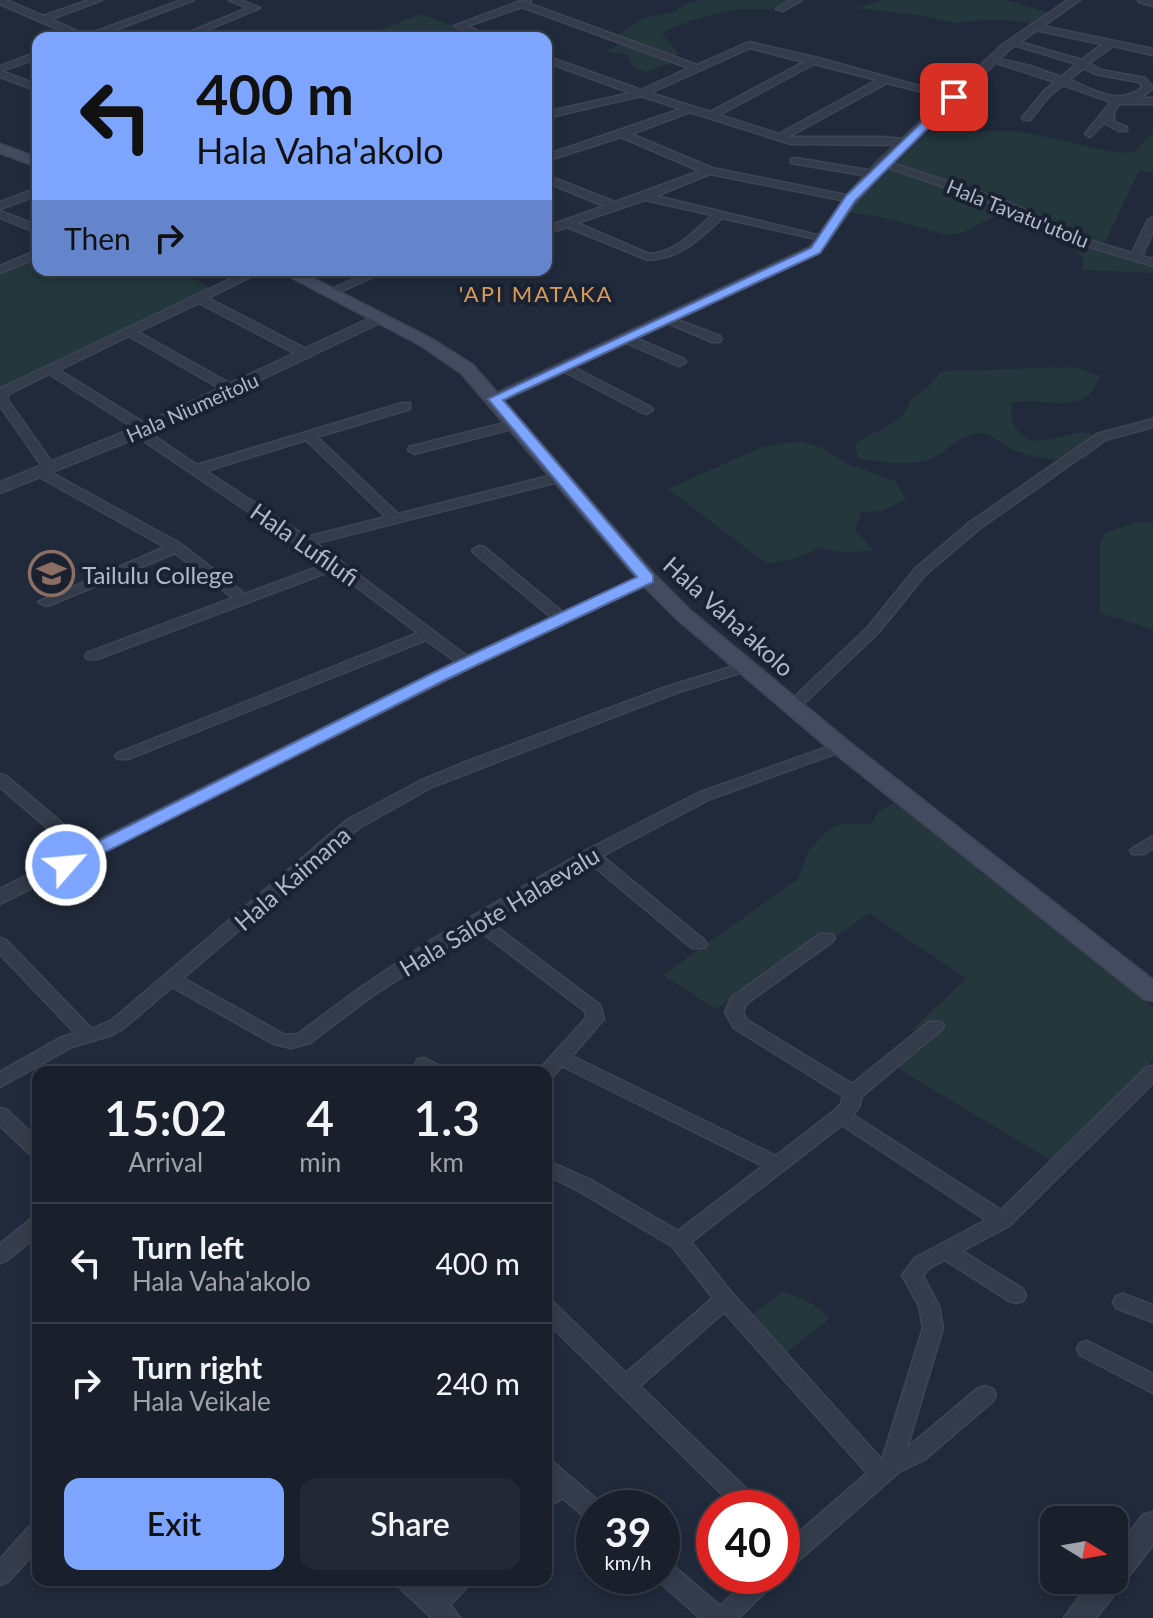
<!DOCTYPE html>
<meta charset="utf-8">
<style>
body{margin:0;font-family:Lato,sans-serif;background:#222834;color:#f1f3f6;height:100vh;display:flex;flex-direction:column;font-size:30px;white-space:nowrap}
*{box-sizing:border-box;margin:0}
p{font-size:26px;color:#9fa3a9}
.icon{flex:none;width:44px;height:44px;fill:none;stroke:currentColor;stroke-width:2;stroke-linecap:round;stroke-linejoin:round}
.map{position:relative;flex:1;overflow:hidden}
.sheet{position:absolute;left:32px;top:1066px;width:520px;height:520px;display:flex;flex-direction:column;background:#19202c;border-radius:16px;box-shadow:0 4px 12px #0003,0 0 0 2px #373e48}
.sheet>*{flex:none}
.banner{position:absolute;left:32px;top:32px;width:520px;height:244px;border-radius:16px;box-shadow:0 4px 12px #0003,0 0 0 2px #373e48;background:#7ea5fe;color:#111;overflow:hidden}
.needle{width:52px;rotate:101deg}
.controls{position:absolute;left:1040px;top:1506px;display:grid;gap:16px}
.controls a{display:grid;place-items:center;width:88px;height:88px;border-radius:16px;background:#19202c;box-shadow:0 4px 12px #0003,0 0 0 2px #373e48;font-size:40px}
.speed{position:absolute;left:576px;top:1490px;display:flex;gap:16px;font-size:40px;font-weight:700;text-align:center}
.speed>*{display:grid;place-content:center;width:104px;height:104px;border-radius:50%;background:#19202c;box-shadow:0 4px 12px #0003,0 0 0 2px #373e48;line-height:1}
.speed small{font-size:20px;font-weight:400}
.speed .limit{border:12px solid #d22;background:#fff;color:#111}
.pin{position:absolute;display:grid;place-items:center;width:68px;height:68px;color:#fff;margin:-34px;border-radius:16px;box-shadow:0 4px 12px #0006}
.me{position:absolute;width:88px;margin:-44px;rotate:63deg;stroke-linejoin:round;filter:drop-shadow(0 0 6px #0008)}
.turn{display:flex;align-items:center;gap:28px;height:168px;padding:0 32px;font-size:36px}
.turn .icon{width:104px;height:104px;stroke-width:2.5}
.turn b{display:block;font-size:56px;line-height:68px}
.then{display:flex;align-items:center;height:76px;padding:0 32px;background:#0003;gap:16px;font-size:30px}
.eta{display:flex;justify-content:space-evenly;align-items:center;height:136px;text-align:center}
.eta b{font-size:48px;font-weight:600;line-height:56px}
.button{display:flex;gap:16px;margin-top:auto;padding:16px 32px}
.button a{flex:1;height:92px;border-radius:16px;background:#7ea5fe;color:#111;font-size:32px;font-weight:600;line-height:92px;text-align:center}
.button a+a{background:#222834;color:#f1f3f6}
ul{padding:0;list-style:none}
li{display:flex;align-items:center;gap:24px;height:120px;padding:0 32px;border-top:2px solid #373e48}
li div{flex:1}
li b{display:block;font-size:30px}
li em{font-style:normal}
.map>svg:first-child{display:block}
</style>
<div class="map">
<svg width="1153" height="1618" viewBox="0 0 1153 1618">
<rect width="100%" height="100%" fill="#212a3b"/>
<g fill="#23373c">
<path d="M700,0H789C775,15 753,7 734,10C715,14 677,23 662,34L678,53L676,61L646,72L632,66L627,54L604,51L621,44L612,40L643,18L673,12L686,4Z"/>
<polygon points="885,0 1007,0 1049,13 1032,22 988,20 955,23 925,16 857,8"/>
<polygon points="421,14 454,26 455,29 483,38 359,38"/>
<polygon points="950,131 1019,131 1118,153 1134,152 1153,132 1153,172 1139,171 1103,246 1026,209 895,161 924,133"/>
<polygon points="889,169 900,169 1011,208 962,233 946,235 881,217 848,212 883,172"/>
<polygon points="1085,243 1153,266 1153,273 1082,270 1083,257 1076,251 1075,244"/>
<polygon points="38,256 38,270 178,270 212,289 5,388 0,397 0,272"/>
<path d="M1074,367L1100,376C1086,420 1042,395 1011,403C1012,408 1011,417 1013,422C1029,460 1066,428 1088,433C1093,434 1099,441 1104,444L1084,459C1062,459 1030,460 1011,449C1000,443 993,433 979,433C962,432 943,456 925,461C903,466 880,462 858,458L855,443C875,430 907,424 911,398L927,388L942,371Z"/>
<polygon points="799,441 823,448 845,463 895,481 906,499 883,511 861,512 855,529 873,550 845,553 820,548 797,558 767,564 668,489 762,447"/>
<polygon points="1137,522 1153,523 1153,629 1100,613 1100,543 1105,533"/>
<polygon points="894,803 1153,1007 1153,1060 1052,1161 893,1065 924,1036 912,1030 966,978 869,913 837,936 828,931 716,1009 663,975 798,879 809,850 828,830 841,824 871,824 879,811"/>
<polygon points="783,1291 813,1304 830,1318 786,1353 751,1316"/>
</g>
<g fill="none" stroke-linecap="round" stroke-linejoin="round">
<defs>
<g id="minor">
<polygon points="0,0 6,0 43,16 89,0 102,0 51,19 86,35 182,0 194,0 94,38 78,38 0,4"/>
<polygon points="229,0 241,0 260,8 188,38 175,38 248,8"/>
<path d="M531,0L530,4L697,65L749,42L818,58L959,97L954,100L887,83L788,137H883L910,140L911,142L906,145L791,144L690,112L631,134L712,168L851,196L856,199L851,202L710,174L656,196L830,238L825,241L722,218C700,238 680,259 648,260L567,227L546,234V227L604,206L546,182V175L615,202L700,171L621,137L546,161V155L681,109L641,96L546,118V112L631,93L546,62V56L641,90L689,68L522,7L467,26L494,38H481L454,26L518,2ZM750,48L804,62L710,112L650,93ZM814,64L877,80L779,134L719,115ZM645,200L712,215C694,232 675,253 649,254L577,223Z"/>
<polygon points="791,0 802,0 783,11 776,9"/>
<polygon points="1138,0 1153,0 1153,6 1139,2"/>
<path d="M1033,24L1153,49V55L1113,46L1089,63L1101,70L1145,78L1153,88L1141,98H1153V104H1120L1114,111V122L1127,127V131H1119L1104,123L1090,137L1085,134L1111,102L1063,85L1050,95L1030,120H1024L1022,118L1044,91L1055,82L991,61V57L1030,66L1061,77L1077,64L1007,43L1012,40L1082,60L1102,44L1030,29V25ZM1084,68L1095,74L1139,82L1143,87C1118,107 1096,90 1069,80Z"/>
<polygon points="38,52 38,58 1,71 38,85 38,91 0,77 0,66"/>
<polygon points="795,158 874,171 879,174 874,177 791,163 791,159"/>
<polygon points="884,160 1003,200 1098,243 1132,253 1148,220 1153,217 1153,232 1142,256 1153,259 1153,266 1090,247 995,204 880,165 880,161"/>
<polygon points="38,188 38,195 0,209 0,202"/>
<polygon points="0,211 38,226 38,233 0,218"/>
<polygon points="38,250 38,257 0,273 0,266"/>
<path d="M249,270H264L208,298L310,351V357H302L199,303L138,332L236,387V393H228L129,336L59,370L149,426L151,429L148,432L197,465L402,403H410V409L317,437L398,514L561,473L568,477L566,480L316,543L472,660L474,663L472,666H462L426,640L128,759H118L115,756L118,753L418,633L334,570L97,659H87L85,656L87,653L233,598L175,553L50,605L45,606L38,602L165,547L36,475V469H44L0,406V389ZM49,374L136,429L133,432L135,435L326,564L245,594L181,544L50,472L56,468L7,399L9,394ZM306,440L386,517L307,537L206,471Z"/>
<polygon points="373,270 389,270 333,295 323,293"/>
<polygon points="667,316 720,336 722,339 720,342 712,342 663,321 661,319"/>
<polygon points="626,334 684,359 686,362 680,366 676,365 622,341 622,335"/>
<polygon points="565,363 651,407 653,410 647,414 643,413 561,370 561,364"/>
<polygon points="1153,419 1153,427 1105,440 979,529 925,575 878,633 797,710 787,710 784,707 787,704 868,627 915,569 969,523 1097,434"/>
<polygon points="516,420 520,421 520,427 414,454 408,450 409,447"/>
<polygon points="479,546 484,547 566,615 568,618 566,621 556,621 474,553 472,550"/>
<path d="M744,663L751,667L749,670L676,693L432,787L359,828L183,978L285,1035L298,1034L360,988L433,939L585,851L698,793L836,744H846L849,747L846,750L710,799L602,856L704,940L707,944L704,948H692L590,863L489,921L600,1005L604,1019L572,1056L776,1156L834,1111L841,1104L843,1096L734,1028L725,1012L732,997L820,934H832L835,938L832,942L746,1004L743,1012L747,1020L852,1084L929,1022H941L944,1026L941,1030L862,1096L859,1107L853,1115L1001,1210L1147,1067L1153,1066V1083L1009,1226L962,1251L1023,1289L1026,1295L1023,1301L1016,1303L1009,1301L945,1260L929,1268L923,1276L939,1306L943,1328L907,1448L977,1389L985,1386L993,1389L996,1395L993,1401L924,1460L899,1472L790,1568L782,1571V1547L867,1473L724,1312L640,1386L759,1501L762,1508H736L546,1321V1300L553,1302L626,1373L713,1298L672,1246L577,1190L546,1175V1160L591,1180L678,1231L763,1166L562,1066L552,1077L546,1078V1072H537L586,1018L585,1011L477,929L372,996L310,1043L291,1048L274,1044L172,987L124,1028L112,1035L72,1047L0,1087V1072L60,1038L75,1033L0,954V938L6,940L92,1029L112,1020L347,820L420,781L463,763L666,687ZM842,1125L986,1220L915,1258L902,1275L919,1306L923,1328L882,1460L732,1293L691,1242Z"/>
<polygon points="0,774 6,776 94,850 96,854 94,858 82,858 0,787"/>
<polygon points="1153,836 1153,848 1144,854 1132,854 1130,850"/>
<path d="M424,1058L442,1067L445,1072C434,1072 421,1075 415,1064L418,1059Z"/>
<polygon points="0,1108 7,1110 38,1139 38,1157 31,1155 0,1126"/>
<polygon points="38,1217 38,1235 7,1260 0,1263 0,1244 31,1219"/>
<polygon points="1123,1294 1153,1305 1153,1322 1116,1308 1113,1302 1116,1296"/>
<polygon points="1087,1341 1153,1374 1153,1393 1080,1355 1077,1349 1080,1343"/>
<polygon points="546,1461 554,1463 602,1504 604,1508 594,1508 594,1521 586,1518 563,1498 546,1508"/>
<polygon points="38,1523 38,1549 8,1582 0,1585 0,1559 30,1526"/>
<polygon points="662,1560 670,1563 720,1606 751,1576 777,1576 774,1583 739,1618 700,1618 654,1577 662,1576"/>
<polygon points="396,1580 423,1580 434,1590 444,1580 470,1580 467,1587 450,1605 460,1618 432,1618 399,1587"/>
</g>
<g id="tertiary">
<polygon points="1068,0 1080,0 1010,49 889,166 856,202 820,253 500,402 490,402 490,396 810,247 846,196 879,160 1002,45"/>
<polygon points="379,314 386,318 384,321 151,432 0,493 0,482 139,426"/>
<polygon points="647,573 656,578 653,582 473,667 0,904 0,889 461,659"/>
<polygon points="1153,1512 1153,1545 1096,1618 1064,1618 1092,1580 1114,1580 1114,1552 1143,1515"/>
</g>
<g id="secondary">
<polygon points="0,144 38,158 38,167 0,153"/>
<polygon points="277,270 297,270 432,339 473,365 654,574 691,611 849,742 1153,980 1153,1001 1144,999 833,752 677,619 640,582 461,373 420,345"/>
</g>
</defs>
<use href="#minor" stroke="#3e4555" stroke-width="3"/>
<use href="#tertiary" stroke="#3e4555" stroke-width="3"/>
<use href="#secondary" stroke="#3e4555" stroke-width="3"/>
<use href="#minor" fill="#343c4c" fill-rule="evenodd"/>
<use href="#tertiary" fill="#343c4c" fill-rule="evenodd"/>
<use href="#secondary" fill="#424b5f" fill-rule="evenodd"/>
</g>
<polygon fill="#7ea5fe" stroke="#526ba5" stroke-width="2" points="950,95 959,97 855,201 820,253 503,400 653,575 653,582 447,679 72,869 59,869 56,865 59,861 435,672 637,577 488,399 811,248 846,196"/>
<defs>
<symbol id="school-ring" viewBox="-11 -11 22 22"><circle r="9.5" fill="#1a2130" stroke="#8d6e63" stroke-width="1.5"/><path d="M0-5L7-2L0 1L-7-2ZM-4 1L0 2.5L4 1V4Q0 6-4 4Z" fill="#8d6e63"/></symbol>
</defs>
<g fill-rule="evenodd">
<use href="#school-ring" x="26" y="548" width="51" height="51"/>
</g>
<g text-anchor="middle" dominant-baseline="central" stroke-width="8" stroke-linejoin="round" paint-order="stroke">
<g font-size="20" fill="#afb7c8" stroke="#1a2130">
<text transform="translate(1018 213) rotate(22)">Hala Tavatu'utolu</text>
<text transform="translate(192 407) rotate(-24)">Hala Niumeitolu</text>
</g>
<g font-size="22" letter-spacing="2" fill="#da9b58" stroke="#1a2130">
<text x="536" y="293">'API MATAKA</text>
</g>
<g font-size="24" fill="#afb7c8" stroke="#1a2130">
<text transform="translate(305 544) rotate(35)">Hala Lufilufi</text>
<text transform="translate(729 616) rotate(42)">Hala Vaha'akolo</text>
<text transform="translate(292 878) rotate(-41)">Hala Kaimana</text>
<text transform="translate(499 911) rotate(-31)">Hala Sālote Halaevalu</text>
</g>
<g font-size="24" fill="#afb7c8" stroke="#1a2130" text-anchor="start">
<text x="82" y="574">Tailulu College</text>
</g>
</g>
</svg>
<div class="controls">
<a><svg class="needle" viewBox="-14 -14 28 28"><path d="M0-13l5 13h-10z" fill="#e53935"/><path d="M0 13l5-13h-10z" fill="#9fa3a9"/></svg></a>
</div>
<div class="speed"><div>39<small>km/h</small></div><div class="limit">40</div></div>
<div class="pin" style="left:954px;top:97px;background:#d93025"><svg class="icon" aria-label="arrive" viewBox="0 0 24 24"><path d="M6 21V4h12l-3 4 3 4H6"/></svg></div>
<svg class="me" style="left:66px;top:865px" viewBox="-20 -20 40 40"><circle r="17" fill="#7ea5fe" stroke="#fff" stroke-width="3"/><path d="M0-11L8 9 0 5-8 9z" fill="#fff"/></svg>
<div class="banner">
<div class="turn"><svg class="icon" aria-label="left" viewBox="0 0 24 24"><path d="M17 20v-9H6M10 6l-5 5 5 5"/></svg><div><b>400 m</b>Hala Vaha'akolo</div></div>
<div class="then">Then<svg class="icon" aria-label="right" viewBox="0 0 24 24"><path d="M7 20v-9h11M14 6l5 5-5 5"/></svg></div>
</div>
<section class="sheet">
<div class="eta">
<div><b>15:02</b><p>Arrival</p></div>
<div><b>4</b><p>min</p></div>
<div><b>1.3</b><p>km</p></div>
</div>
<ul>
<li><svg class="icon" aria-label="left" viewBox="0 0 24 24"><path d="M17 20v-9H6M10 6l-5 5 5 5"/></svg><div><b>Turn left</b><p>Hala Vaha'akolo</p></div><em>400 m</em></li>
<li><svg class="icon" aria-label="right" viewBox="0 0 24 24"><path d="M7 20v-9h11M14 6l5 5-5 5"/></svg><div><b>Turn right</b><p>Hala Veikale</p></div><em>240 m</em></li>
</ul>
<div class="button"><a>Exit</a><a>Share</a></div>
</section>
</div>
